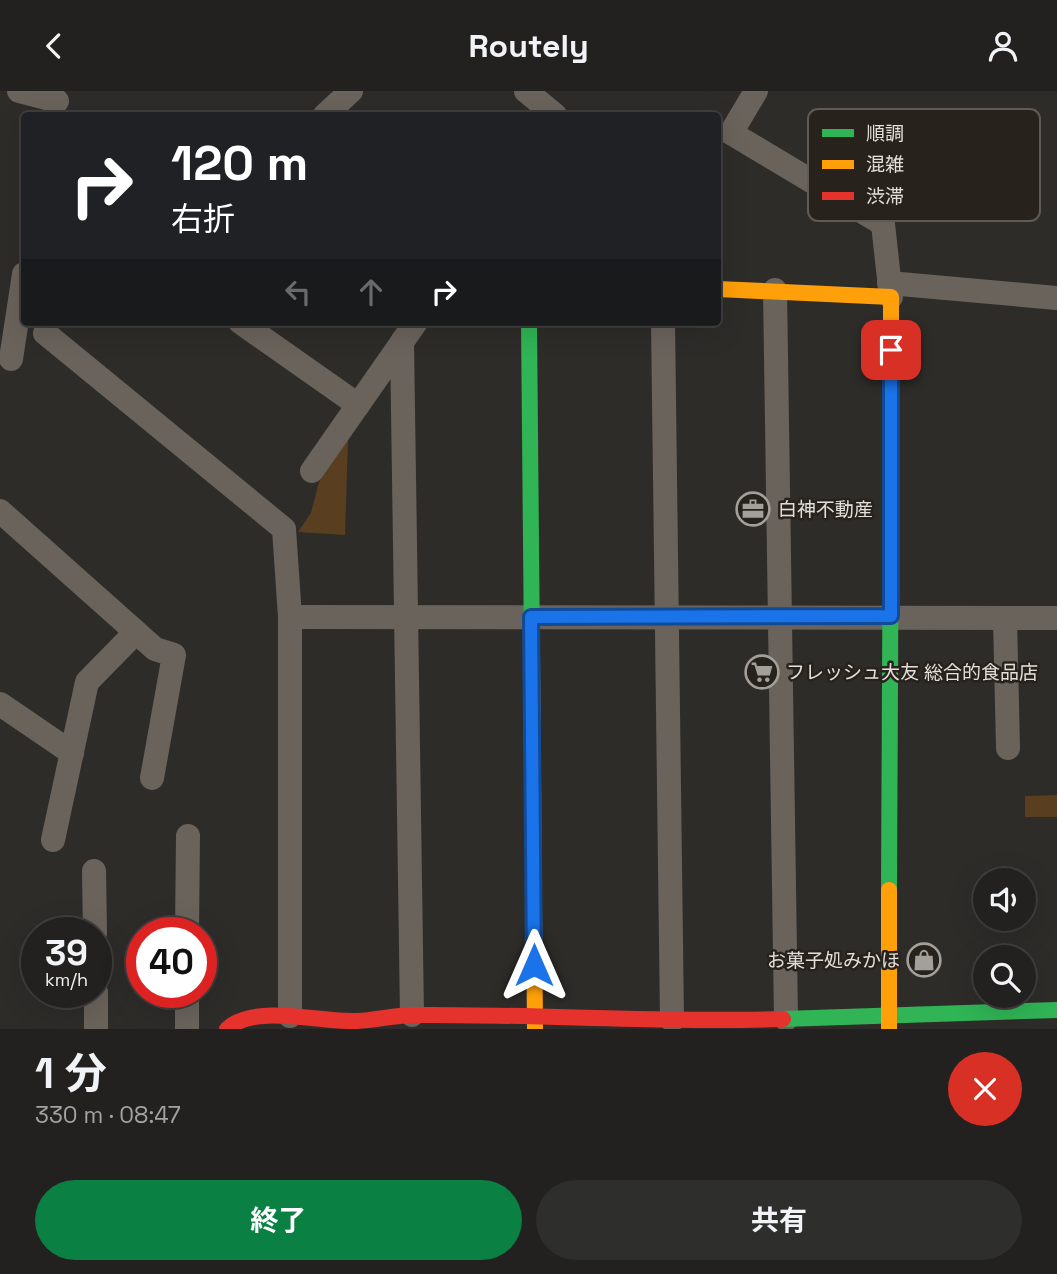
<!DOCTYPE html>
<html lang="ja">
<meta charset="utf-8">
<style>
body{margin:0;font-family:"Space Grotesk","Noto Sans JP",sans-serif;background:#2e2e2c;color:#f1f3f6;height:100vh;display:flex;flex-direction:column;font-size:26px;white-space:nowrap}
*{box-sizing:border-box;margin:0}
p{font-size:23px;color:#a2a3a4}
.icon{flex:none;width:38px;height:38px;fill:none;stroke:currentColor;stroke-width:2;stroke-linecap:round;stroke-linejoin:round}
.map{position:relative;height:938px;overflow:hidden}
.panel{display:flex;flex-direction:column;background:#22211f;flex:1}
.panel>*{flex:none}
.top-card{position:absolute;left:21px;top:21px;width:700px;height:214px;border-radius:7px;box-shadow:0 7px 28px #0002,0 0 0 2px #3f3e3d;background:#202124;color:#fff;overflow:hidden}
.controls{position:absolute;left:973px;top:777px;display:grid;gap:14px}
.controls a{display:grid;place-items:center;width:63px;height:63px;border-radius:50%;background:#22211f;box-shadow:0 7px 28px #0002,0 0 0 2px #3f3e3d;font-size:35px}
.speed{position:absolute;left:21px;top:826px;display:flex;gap:14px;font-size:35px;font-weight:700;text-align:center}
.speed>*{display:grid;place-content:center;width:91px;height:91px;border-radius:50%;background:#22211f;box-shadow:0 7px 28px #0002,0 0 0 2px #3f3e3d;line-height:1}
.speed small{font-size:18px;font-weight:400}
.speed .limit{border:10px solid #d22;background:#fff;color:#111}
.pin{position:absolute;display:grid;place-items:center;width:60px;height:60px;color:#fff;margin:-30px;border-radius:14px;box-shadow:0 4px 10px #0006}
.me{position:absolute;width:77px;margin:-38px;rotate:0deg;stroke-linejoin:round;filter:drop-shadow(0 0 5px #0008)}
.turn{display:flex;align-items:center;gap:24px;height:147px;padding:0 35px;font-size:32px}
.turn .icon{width:91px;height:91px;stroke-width:2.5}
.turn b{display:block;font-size:49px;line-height:60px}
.lanes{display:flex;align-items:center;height:66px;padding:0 35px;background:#0003;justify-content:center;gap:35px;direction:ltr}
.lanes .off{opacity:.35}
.round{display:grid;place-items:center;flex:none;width:74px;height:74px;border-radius:37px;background:#2e2e2c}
.head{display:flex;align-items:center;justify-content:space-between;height:119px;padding:0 35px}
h1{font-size:42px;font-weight:700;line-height:52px}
.button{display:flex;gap:14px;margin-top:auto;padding:14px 35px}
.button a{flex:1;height:80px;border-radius:42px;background:#0b8043;color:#fff;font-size:28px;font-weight:700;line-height:80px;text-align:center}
.button a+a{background:#2e2e2c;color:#f1f3f6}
header{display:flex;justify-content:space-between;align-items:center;height:91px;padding:0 35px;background:#22211f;font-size:32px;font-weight:700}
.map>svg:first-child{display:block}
</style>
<header><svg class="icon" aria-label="back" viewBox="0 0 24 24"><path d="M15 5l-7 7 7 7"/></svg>Routely<svg class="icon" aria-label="person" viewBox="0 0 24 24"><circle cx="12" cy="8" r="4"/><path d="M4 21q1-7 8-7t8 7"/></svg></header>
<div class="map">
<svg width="1057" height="938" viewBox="0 0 1057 938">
<rect width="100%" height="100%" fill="#2e2c29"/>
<g fill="#5a3e20">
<polygon points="348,348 345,444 298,441 311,422 319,391"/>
<polygon points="1057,704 1057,726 1025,726 1025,705"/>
</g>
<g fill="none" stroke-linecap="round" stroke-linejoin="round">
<g stroke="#6a635c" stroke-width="24">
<polyline points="19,0 57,10"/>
<polyline points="526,0 555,24"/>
<polyline points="756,0 731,42 883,133 891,206"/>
<polyline points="325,24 351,0"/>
<polyline points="889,192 1057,207"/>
<polyline points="775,199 786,928"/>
<polyline points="240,231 358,314"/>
<polyline points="663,231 672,929"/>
<polyline points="45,242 284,438 290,526 290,925"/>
<polyline points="11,268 24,183"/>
<polyline points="312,380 402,251"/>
<polyline points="0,420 155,558 174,564 152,687"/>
<polyline points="290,526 1057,527"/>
<polyline points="1005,527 1008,657"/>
<polyline points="0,613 72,662"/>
<polyline points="53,749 87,591 136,541"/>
<polyline points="94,780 95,842"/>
<polyline points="187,842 188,745"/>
<polyline points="96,901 96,938"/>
<polyline points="412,924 402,251 416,231"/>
<polyline points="187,938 187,901"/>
</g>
<g stroke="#30b455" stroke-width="16">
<polyline points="529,231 532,561"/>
<polyline points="889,799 891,383"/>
<polyline points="783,928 1057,919"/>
</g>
<g stroke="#ff9f0a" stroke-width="16">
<polyline points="718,198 891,206 891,383"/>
<polyline points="532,561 535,938"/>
<polyline points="889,938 889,799"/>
</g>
<path stroke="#e5322d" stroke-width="16" d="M227,938C255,912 321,932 357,930C376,929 396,924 415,924C538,923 661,932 783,928"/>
</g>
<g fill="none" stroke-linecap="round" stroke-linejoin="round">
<defs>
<polyline id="route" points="534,874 531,526 891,525 891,259"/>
</defs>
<use href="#route" stroke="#114b97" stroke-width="18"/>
<use href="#route" stroke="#1a73e8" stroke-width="12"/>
</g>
<defs>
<symbol id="office-ring" viewBox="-11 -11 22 22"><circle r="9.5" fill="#28221c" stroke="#a3a09c" stroke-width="1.5"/><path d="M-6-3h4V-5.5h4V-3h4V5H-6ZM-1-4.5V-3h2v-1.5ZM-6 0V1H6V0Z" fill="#a3a09c"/></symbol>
<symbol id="supermarket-ring" viewBox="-11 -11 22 22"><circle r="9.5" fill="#28221c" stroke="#a3a09c" stroke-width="1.5"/><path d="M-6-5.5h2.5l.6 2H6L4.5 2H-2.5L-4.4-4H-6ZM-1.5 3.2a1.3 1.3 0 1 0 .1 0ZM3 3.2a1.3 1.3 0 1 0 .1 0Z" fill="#a3a09c"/></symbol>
<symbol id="shop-ring" viewBox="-11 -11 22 22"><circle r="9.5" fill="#28221c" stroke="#a3a09c" stroke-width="1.5"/><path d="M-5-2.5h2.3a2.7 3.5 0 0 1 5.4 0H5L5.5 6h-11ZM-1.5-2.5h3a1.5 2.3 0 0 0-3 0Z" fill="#a3a09c"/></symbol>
</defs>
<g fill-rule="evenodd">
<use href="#office-ring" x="734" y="399" width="38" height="38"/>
<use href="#supermarket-ring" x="743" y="562" width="38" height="38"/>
<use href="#shop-ring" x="905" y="850" width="38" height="38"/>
</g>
<g text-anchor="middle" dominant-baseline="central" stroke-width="5" stroke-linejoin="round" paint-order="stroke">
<g font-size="19" fill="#e2deda" stroke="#28221c" text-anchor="start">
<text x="778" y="418">白神不動産</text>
<text x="786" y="581">フレッシュ大友 総合的食品店</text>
<text x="900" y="869" text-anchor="end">お菓子処みかほ</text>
</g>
</g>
<rect x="808" y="18" width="232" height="112" rx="10" fill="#28221c" stroke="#605a55" stroke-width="2"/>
<rect x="822" y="38" width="32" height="8" fill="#30b455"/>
<rect x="822" y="69" width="32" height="9" fill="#ff9f0a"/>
<rect x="822" y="101" width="32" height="8" fill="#e5322d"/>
<g font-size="19" fill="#e2deda">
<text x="866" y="49">順調</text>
<text x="866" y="80">混雑</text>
<text x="866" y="112">渋滞</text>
</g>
</svg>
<div class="controls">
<a><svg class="icon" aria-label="sound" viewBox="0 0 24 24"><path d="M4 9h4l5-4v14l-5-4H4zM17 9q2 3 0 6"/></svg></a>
<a><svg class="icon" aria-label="search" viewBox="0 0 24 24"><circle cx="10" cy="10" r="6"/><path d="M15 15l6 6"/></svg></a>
</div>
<div class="speed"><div>39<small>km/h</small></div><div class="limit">40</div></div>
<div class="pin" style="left:891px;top:259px;background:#d93025"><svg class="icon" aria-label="arrive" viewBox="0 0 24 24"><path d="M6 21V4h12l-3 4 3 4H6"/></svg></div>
<svg class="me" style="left:534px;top:874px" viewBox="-20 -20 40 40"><path d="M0-17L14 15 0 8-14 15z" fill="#1a73e8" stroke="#fff" stroke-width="4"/></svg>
<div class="top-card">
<div class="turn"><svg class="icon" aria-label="right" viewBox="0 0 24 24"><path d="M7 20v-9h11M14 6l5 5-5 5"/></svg><div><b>120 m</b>右折</div></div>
<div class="lanes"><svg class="icon off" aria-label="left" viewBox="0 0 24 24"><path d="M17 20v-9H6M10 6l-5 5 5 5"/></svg><svg class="icon off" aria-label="ahead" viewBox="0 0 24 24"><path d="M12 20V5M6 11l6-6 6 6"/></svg><svg class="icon" aria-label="right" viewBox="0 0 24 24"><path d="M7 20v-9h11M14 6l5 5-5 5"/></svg></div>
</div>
</div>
<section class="panel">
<div class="head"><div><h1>1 分</h1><p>330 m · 08:47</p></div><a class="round" style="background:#d93025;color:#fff"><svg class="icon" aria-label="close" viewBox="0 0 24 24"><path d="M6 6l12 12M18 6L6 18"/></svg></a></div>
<div class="button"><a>終了</a><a>共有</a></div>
</section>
